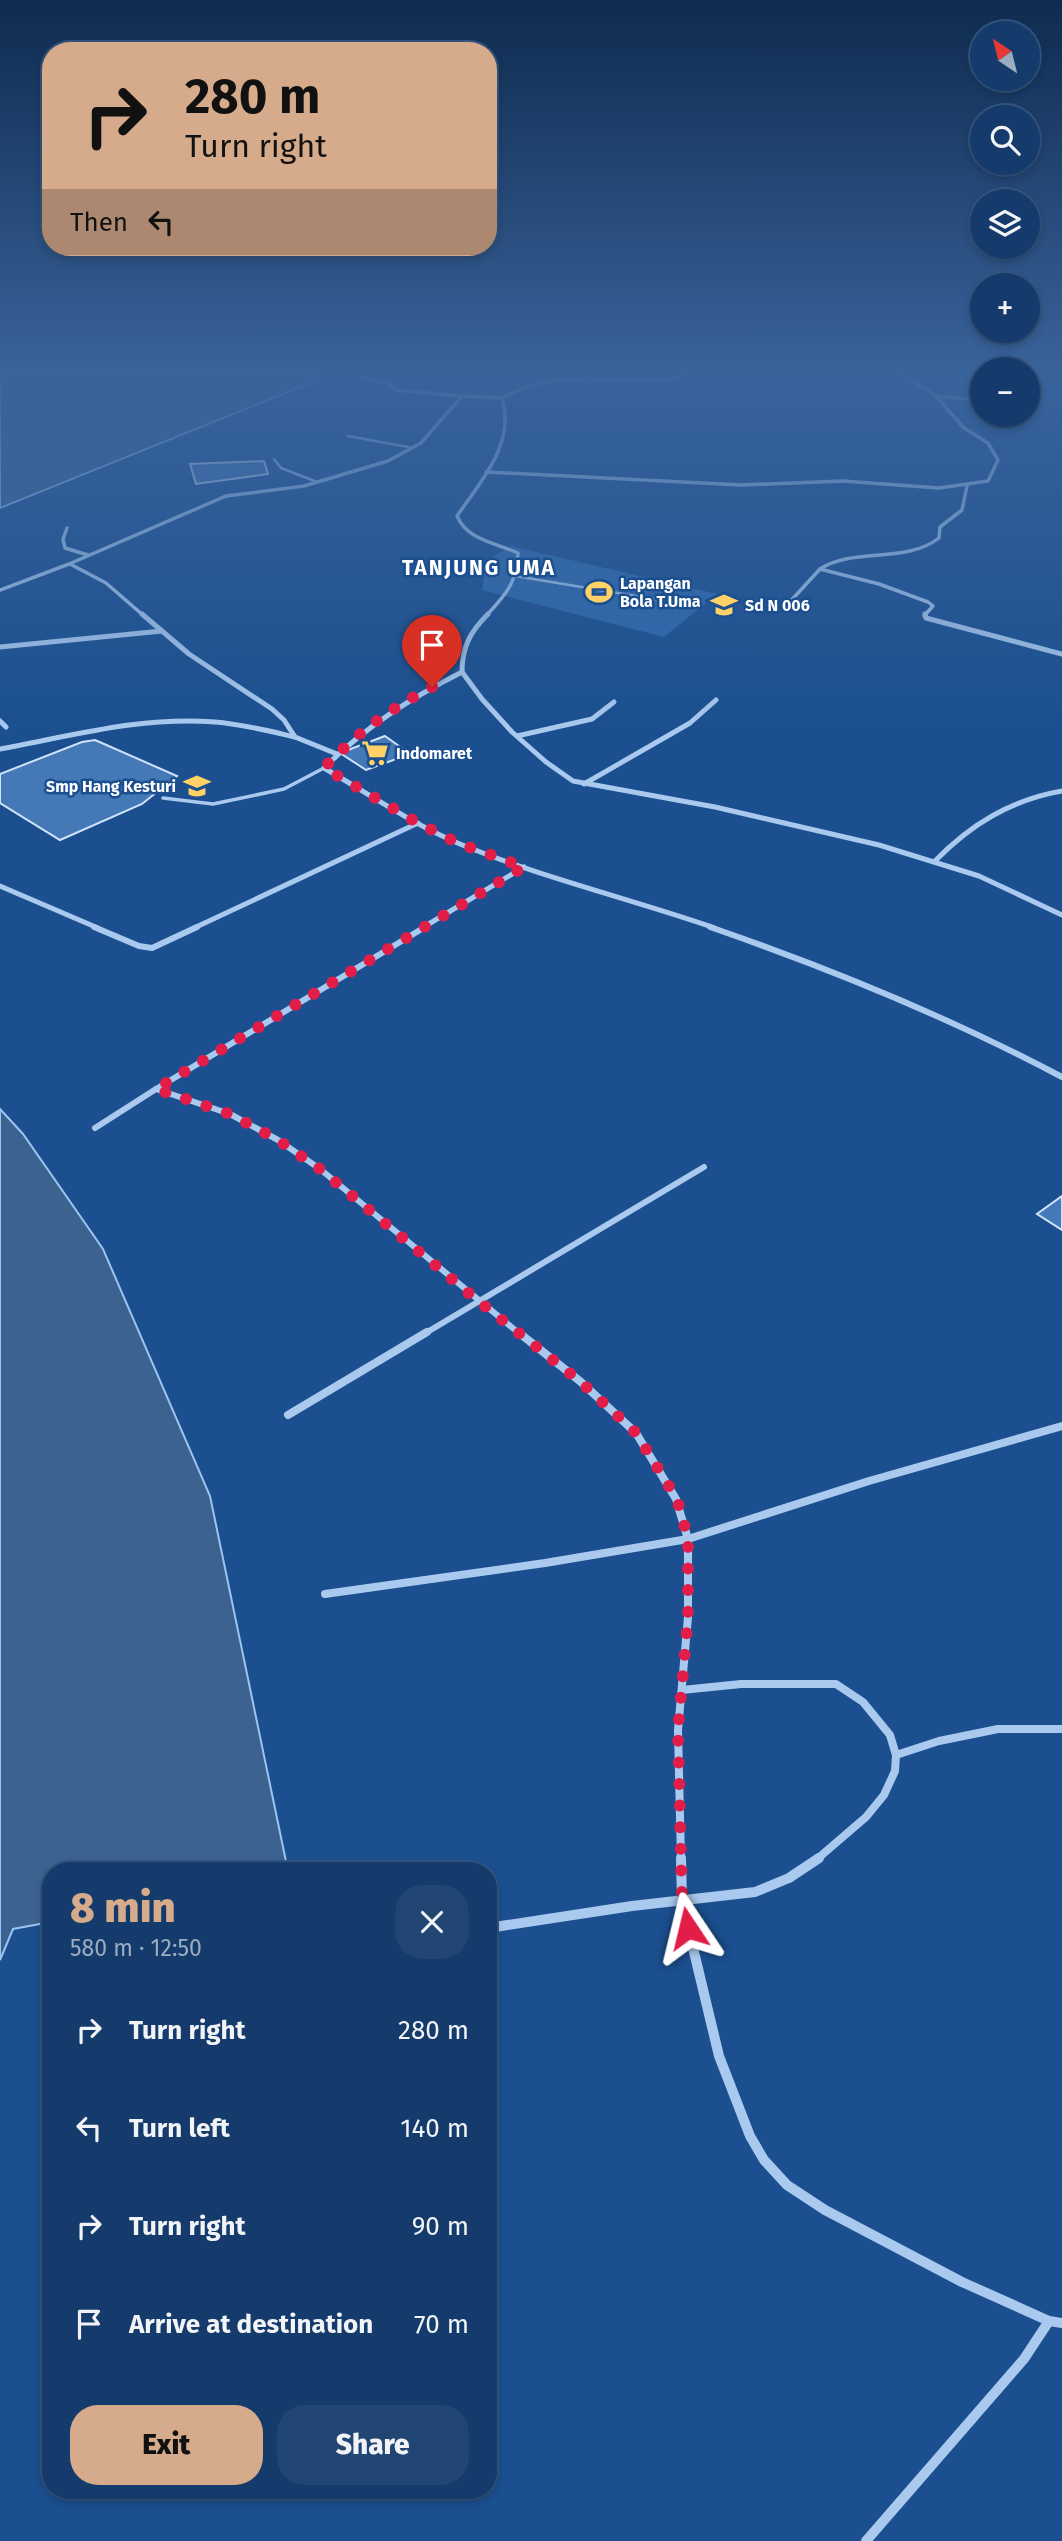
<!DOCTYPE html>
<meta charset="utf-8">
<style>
body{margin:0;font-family:"Fira Sans",sans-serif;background:#214673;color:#f1f3f6;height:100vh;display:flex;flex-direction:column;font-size:26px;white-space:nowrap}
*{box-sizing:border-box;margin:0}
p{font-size:23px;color:#9dadc1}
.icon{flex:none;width:38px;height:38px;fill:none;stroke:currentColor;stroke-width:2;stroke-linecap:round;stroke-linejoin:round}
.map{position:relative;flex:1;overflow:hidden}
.details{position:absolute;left:42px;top:1862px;width:455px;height:637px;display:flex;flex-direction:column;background:#143b6b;border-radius:28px;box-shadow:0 4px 10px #0003,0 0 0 2px #33557e}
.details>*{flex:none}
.top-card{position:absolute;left:42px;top:42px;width:455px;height:214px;border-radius:28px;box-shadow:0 4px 10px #0003,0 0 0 2px #33557e;background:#d6ab8b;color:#111;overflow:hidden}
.needle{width:46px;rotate:325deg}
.controls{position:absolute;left:970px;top:21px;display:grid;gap:14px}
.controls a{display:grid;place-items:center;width:70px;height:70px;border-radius:50%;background:#143b6b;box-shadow:0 4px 10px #0003,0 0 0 2px #33557e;font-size:35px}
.pin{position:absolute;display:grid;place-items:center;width:60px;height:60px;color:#fff;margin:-72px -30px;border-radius:50% 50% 50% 0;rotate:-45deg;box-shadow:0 0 7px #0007}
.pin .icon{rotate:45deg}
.me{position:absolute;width:77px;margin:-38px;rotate:350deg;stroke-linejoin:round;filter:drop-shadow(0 0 5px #0008)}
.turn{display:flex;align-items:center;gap:24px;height:147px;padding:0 28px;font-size:32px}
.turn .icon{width:91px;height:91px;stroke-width:2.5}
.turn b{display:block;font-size:49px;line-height:60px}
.then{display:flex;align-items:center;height:66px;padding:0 28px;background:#0003;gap:14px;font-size:26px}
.round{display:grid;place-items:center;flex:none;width:74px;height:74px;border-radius:28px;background:#214673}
.overview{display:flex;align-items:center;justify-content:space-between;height:119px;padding:0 28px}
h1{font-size:42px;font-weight:800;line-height:52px;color:#d6ab8b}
.primary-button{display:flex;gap:14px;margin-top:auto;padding:14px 28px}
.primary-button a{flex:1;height:80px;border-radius:28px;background:#d6ab8b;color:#111;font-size:28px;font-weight:800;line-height:80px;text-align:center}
.primary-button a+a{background:#214673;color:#f1f3f6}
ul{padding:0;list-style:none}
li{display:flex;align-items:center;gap:21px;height:98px;padding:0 28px}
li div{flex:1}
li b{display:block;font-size:26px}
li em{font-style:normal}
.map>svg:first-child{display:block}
</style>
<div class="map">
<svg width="1062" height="2541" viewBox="0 0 1062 2541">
<rect width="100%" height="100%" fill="#1b4f8f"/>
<polygon fill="#2e69ad" points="511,546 717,594 664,637 482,590 484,576 479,565"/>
<g fill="#3c6290" stroke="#9cc4f0" stroke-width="2">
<polygon points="0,374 323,374 310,383 0,508"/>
<polygon points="0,1109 23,1134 103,1249 210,1496 288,1871 51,1871 51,1922 13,1929 0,1960"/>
</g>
<g fill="#4478b7" stroke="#cfe3fa" stroke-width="2">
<polygon points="264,461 268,474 196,484 190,464"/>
<polygon points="385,736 410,754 366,770 340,753"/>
<polygon points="95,740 177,776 142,804 60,840 0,803 0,774 82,742"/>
<polygon points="1062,1196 1062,1230 1037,1214"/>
</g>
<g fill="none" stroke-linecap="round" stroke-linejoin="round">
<g stroke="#a9c9ee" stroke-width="2.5">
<polyline points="348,436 413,448"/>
<polyline points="274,459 281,468 317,482"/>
<polyline points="515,576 660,600"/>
</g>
<polyline stroke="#a9c9ee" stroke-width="3.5" points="163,798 213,804 284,789 324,768"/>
<g stroke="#a9c9ee" stroke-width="3.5">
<polyline points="358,376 388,383 395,390 462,396"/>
<polyline points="935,396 982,400"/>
<polyline points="486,472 741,485 843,481 939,488 988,481 998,460 988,443 964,428 935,395 900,374"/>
<polyline points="67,528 63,539 65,548 88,555"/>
<polyline points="70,564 106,583 144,616"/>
<path d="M820,569C854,547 906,564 939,538L940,527L962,510L967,486"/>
<polyline points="0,590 69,564 226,496 304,486 388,461 421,443 462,396 502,398"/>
<polyline points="787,605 820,569 879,584 928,602 933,606 924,616"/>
<path d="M486,616C506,594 517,583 518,553C496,543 467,540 457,516C481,481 516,443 502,398C540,376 583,378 626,380C646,380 667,383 686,374"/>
</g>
<g stroke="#a9c9ee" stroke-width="5">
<polyline points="142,614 189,654 272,709 284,720 295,737 337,754"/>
<path d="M488,614C470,632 462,647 462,672C411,698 365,727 324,768C369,794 412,824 460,844C543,878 631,899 715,928"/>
<polyline points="925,614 926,618 1062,654"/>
<polyline points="0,647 162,631"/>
<polyline points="462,672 482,699 512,732 546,762 573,781 715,807 879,845 979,876 1062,915"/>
<polyline points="0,721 6,727"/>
<polyline points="517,736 592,719 614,702"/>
<path d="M0,749C71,736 142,716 215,722C242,724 269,731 295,737"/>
<polyline points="584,784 690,723 716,700"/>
<path d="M935,861C971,824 1011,800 1062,791"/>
<polyline points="0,886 98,928"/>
<polyline points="194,928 418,823"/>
<polyline points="422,928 524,867"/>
</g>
<g stroke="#a9c9ee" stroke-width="6">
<polyline points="94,927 139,946 152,948 197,927"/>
<path d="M710,927C831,969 949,1017 1062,1077"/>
<polyline points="156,1089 425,927"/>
<polyline points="95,1128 156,1089 230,1114 278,1140 320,1169 520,1334"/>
<polyline points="424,1334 704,1167"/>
</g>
<g stroke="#a9c9ee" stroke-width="8">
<polyline points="518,1332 581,1382 636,1433 676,1499 688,1539 688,1617 678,1730 681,1860"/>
<polyline points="288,1415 427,1332"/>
<polyline points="325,1594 545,1563 688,1539 869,1481 1062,1426"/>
<polyline points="682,1690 741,1684 836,1684 863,1702 890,1735 896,1755 895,1771 884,1795 866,1817 816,1860"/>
<polyline points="896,1755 939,1741 998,1729 1062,1729"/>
</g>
<g stroke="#a9c9ee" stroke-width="10">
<polyline points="681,1858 682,1902 719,2056 750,2136 764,2160 787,2185 825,2210 962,2282 1049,2321 1062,2323"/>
<polyline points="488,1928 632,1906 755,1892 789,1878 819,1858"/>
<polyline points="866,2541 1024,2359 1049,2321"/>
</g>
</g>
<linearGradient id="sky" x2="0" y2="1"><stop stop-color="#0f2b4f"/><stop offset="0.51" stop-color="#39639b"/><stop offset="1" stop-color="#39639b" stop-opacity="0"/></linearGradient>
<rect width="1062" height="729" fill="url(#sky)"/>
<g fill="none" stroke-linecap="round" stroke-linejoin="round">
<path stroke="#e11d48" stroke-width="12" stroke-dasharray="0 21.6" d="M432,687C391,708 356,734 324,768L418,823L458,843L524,867L156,1089L230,1114L278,1140L320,1169L477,1300L581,1382L636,1433L677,1499L688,1539V1617L678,1730L682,1902L688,1928"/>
</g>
<defs>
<symbol id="stadium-bare" viewBox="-9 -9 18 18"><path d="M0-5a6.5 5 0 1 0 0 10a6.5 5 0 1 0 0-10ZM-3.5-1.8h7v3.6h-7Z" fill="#ffd166" stroke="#1b4f8f" stroke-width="2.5" paint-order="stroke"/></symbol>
<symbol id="school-bare" viewBox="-9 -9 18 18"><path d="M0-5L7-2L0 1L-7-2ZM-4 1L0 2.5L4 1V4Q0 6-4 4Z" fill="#ffd166" stroke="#1b4f8f" stroke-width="2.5" paint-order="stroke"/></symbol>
<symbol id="supermarket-bare" viewBox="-9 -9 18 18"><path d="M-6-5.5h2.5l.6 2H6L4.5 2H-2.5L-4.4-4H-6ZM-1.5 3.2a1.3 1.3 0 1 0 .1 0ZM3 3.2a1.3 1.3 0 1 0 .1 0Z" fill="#ffd166" stroke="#1b4f8f" stroke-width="2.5" paint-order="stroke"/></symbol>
</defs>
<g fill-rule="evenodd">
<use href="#stadium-bare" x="580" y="573" width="38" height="38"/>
<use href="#school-bare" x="705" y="586" width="38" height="38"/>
<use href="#supermarket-bare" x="356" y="734" width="38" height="38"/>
<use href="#school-bare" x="178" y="767" width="38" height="38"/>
</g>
<g text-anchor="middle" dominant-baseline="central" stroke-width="5" stroke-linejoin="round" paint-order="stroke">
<g font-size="16" font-weight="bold" fill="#fff" stroke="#1b4f8f" text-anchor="start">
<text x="620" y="583">Lapangan<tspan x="620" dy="18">Bola T.Uma</tspan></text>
<text x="745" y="605">Sd N 006</text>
<text x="396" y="753">Indomaret</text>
<text x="176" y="786" text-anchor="end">Smp Hang Kesturi</text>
</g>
<g font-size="21" font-weight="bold" letter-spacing="2" fill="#fff" stroke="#1b4f8f">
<text x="479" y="568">TANJUNG UMA</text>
</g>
</g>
</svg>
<div class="controls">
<a><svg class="needle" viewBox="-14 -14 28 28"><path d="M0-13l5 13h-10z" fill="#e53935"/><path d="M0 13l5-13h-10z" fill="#9dadc1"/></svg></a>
<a><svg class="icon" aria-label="search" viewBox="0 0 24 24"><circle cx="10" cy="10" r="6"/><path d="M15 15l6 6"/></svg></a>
<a><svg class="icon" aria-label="layers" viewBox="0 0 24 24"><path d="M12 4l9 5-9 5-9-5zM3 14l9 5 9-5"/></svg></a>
<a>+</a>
<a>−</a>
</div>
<div class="pin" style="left:432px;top:687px;background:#d93025"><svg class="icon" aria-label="arrive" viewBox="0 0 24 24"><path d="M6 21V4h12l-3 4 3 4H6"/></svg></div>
<svg class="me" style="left:688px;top:1928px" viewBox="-20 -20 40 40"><path d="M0-17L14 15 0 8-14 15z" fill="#e11d48" stroke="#fff" stroke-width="4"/></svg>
<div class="top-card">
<div class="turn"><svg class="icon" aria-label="right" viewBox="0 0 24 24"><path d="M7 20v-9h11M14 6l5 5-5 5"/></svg><div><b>280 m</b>Turn right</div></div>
<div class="then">Then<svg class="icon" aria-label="left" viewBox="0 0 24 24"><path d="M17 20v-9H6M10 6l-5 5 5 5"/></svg></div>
</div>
<section class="details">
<div class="overview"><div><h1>8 min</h1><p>580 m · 12:50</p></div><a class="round"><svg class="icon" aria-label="close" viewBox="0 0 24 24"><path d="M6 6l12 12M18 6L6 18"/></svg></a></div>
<ul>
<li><svg class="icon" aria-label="right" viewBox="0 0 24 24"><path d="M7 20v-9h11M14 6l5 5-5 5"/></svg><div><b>Turn right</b></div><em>280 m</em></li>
<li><svg class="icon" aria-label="left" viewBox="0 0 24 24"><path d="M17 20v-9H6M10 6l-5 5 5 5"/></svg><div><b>Turn left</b></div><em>140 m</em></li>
<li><svg class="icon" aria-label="right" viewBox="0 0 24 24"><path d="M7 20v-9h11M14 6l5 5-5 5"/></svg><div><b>Turn right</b></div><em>90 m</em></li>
<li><svg class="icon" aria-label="arrive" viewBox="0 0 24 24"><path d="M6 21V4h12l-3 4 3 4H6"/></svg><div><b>Arrive at destination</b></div><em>70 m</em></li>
</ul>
<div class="primary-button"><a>Exit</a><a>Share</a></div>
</section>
</div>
